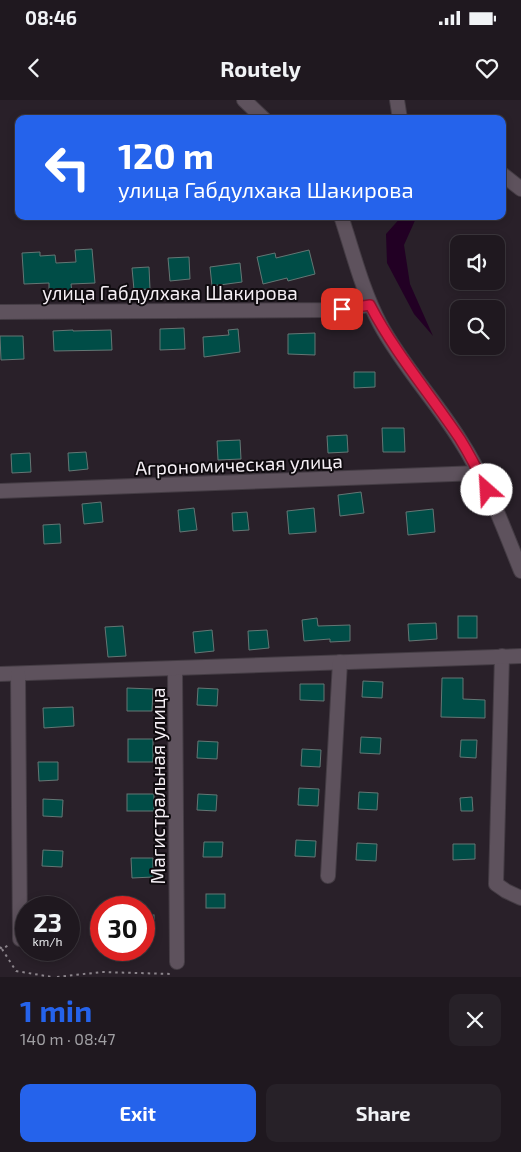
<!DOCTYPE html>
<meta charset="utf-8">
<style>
body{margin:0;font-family:"Exo 2",sans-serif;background:#272128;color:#f1f3f6;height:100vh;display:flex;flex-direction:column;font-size:19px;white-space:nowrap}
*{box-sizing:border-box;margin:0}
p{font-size:16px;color:#a1a0a4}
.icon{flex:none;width:28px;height:28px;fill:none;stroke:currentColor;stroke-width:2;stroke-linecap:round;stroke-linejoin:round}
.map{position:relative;height:877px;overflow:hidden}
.sheet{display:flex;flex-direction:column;background:#1f181f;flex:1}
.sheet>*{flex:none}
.hud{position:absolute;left:15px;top:15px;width:491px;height:105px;border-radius:10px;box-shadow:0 2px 8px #0003,0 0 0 1px #3c373d;background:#2563eb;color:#fff;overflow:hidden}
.controls{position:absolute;left:450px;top:135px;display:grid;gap:10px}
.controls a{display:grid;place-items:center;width:55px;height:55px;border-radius:10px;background:#1f181f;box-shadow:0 2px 8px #0003,0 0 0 1px #3c373d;font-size:25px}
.speed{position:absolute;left:15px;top:796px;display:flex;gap:10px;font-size:25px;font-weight:700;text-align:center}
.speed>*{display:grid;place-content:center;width:65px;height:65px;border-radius:50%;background:#1f181f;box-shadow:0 2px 8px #0003,0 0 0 1px #3c373d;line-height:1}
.speed small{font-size:12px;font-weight:400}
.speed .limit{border:8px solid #d22;background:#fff;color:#111}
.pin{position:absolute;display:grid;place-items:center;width:42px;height:42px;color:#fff;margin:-21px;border-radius:10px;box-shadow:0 2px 8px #0006}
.me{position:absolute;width:55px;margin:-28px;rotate:334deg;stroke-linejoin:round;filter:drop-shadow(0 0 4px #0008)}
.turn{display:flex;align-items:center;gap:18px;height:105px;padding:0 20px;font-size:22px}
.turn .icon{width:65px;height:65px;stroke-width:2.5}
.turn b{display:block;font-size:35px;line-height:42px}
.round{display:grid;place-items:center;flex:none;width:52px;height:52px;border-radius:10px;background:#272128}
.overview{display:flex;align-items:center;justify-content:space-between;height:85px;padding:0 20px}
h1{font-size:30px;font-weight:700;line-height:38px;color:#2563eb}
.primary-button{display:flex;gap:10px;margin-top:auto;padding:10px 20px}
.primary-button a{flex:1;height:58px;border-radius:10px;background:#2563eb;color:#fff;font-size:20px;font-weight:700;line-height:58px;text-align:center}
.primary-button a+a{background:#272128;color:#f1f3f6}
.status{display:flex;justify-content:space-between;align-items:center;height:35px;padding:0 25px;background:#1f181f;direction:ltr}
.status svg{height:14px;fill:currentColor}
header{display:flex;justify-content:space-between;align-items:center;height:65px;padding:0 20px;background:#1f181f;font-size:22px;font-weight:700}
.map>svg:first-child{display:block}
</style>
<div class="status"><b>08:46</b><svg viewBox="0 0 49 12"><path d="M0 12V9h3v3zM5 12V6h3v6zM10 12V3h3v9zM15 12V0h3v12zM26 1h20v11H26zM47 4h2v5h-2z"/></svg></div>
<header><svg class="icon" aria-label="back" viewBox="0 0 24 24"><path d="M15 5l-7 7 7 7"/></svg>Routely<svg class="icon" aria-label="heart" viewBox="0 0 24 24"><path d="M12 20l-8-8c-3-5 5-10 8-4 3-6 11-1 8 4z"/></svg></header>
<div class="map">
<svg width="521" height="877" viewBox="0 0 521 877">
<rect width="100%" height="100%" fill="#292029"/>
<polygon fill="#220024" points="402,116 417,116 404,145 410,184 433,236 414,214 387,163 386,134"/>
<g fill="#004d47" stroke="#647674">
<polygon points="92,149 95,183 71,184 72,192 61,192 61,190 49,191 49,183 24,184 22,153 40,152 40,156 55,155 56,163 76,162 75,150"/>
<polygon points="309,150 315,174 288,181 287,178 263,184 257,157 275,153 276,158"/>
<polygon points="189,157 190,179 170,181 168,158"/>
<polygon points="240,163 242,182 212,186 210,167"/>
<polygon points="149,167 150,189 134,190 132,168"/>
<polygon points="184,228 185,249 160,250 160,229"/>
<polygon points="238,229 240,252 204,257 203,237 229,235 228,230"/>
<polygon points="73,230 73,231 111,230 112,250 54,251 53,231"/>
<polygon points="315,233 315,255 288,254 288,234"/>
<polygon points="0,236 23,236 24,259 1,260"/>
<polygon points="354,272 375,272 375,287 354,288"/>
<polygon points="382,328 404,328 405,352 383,352"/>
<polygon points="347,335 348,352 328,353 327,336"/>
<polygon points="240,340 241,359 218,360 217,341"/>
<polygon points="86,352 88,369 69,371 68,353"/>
<polygon points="30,353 31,372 12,373 11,354"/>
<polygon points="361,392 364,413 340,416 338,395"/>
<polygon points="101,402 103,422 84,424 82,404"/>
<polygon points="194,408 197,430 180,432 178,410"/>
<polygon points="314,408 316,432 289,434 287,411"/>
<polygon points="433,409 435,432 408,435 406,412"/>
<polygon points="247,412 249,430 233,431 232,413"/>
<polygon points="60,424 61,443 44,444 43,425"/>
<rect x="458" y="516" width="19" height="22"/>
<polygon points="317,518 318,526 350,525 350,541 330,542 330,539 304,541 302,520"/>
<polygon points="436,523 437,539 409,541 408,524"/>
<polygon points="123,526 126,556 108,557 105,527"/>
<polygon points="212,530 214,551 195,553 193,532"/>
<polygon points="267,530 269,548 249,550 248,531"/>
<polygon points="442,578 463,578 463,599 485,600 485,618 441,617"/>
<polygon points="363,581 383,582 382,598 362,597"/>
<polygon points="300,584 324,584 324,601 300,600"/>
<polygon points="127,588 153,589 152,611 127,611"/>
<polygon points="198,588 218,589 217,606 197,605"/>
<polygon points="73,607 74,626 44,628 43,608"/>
<polygon points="361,637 381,638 380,654 360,653"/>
<rect x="128" y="639" width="25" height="23"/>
<polygon points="461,640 477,640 476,658 460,657"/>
<polygon points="198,641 218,642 217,659 197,658"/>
<polygon points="302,649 321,650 320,667 301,666"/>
<polygon points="38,662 58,662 58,680 39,681"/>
<polygon points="299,688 319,689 318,706 298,705"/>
<polygon points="359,692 378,693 377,710 358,709"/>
<rect x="127" y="694" width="27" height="17"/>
<polygon points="198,694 217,695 216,711 197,710"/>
<polygon points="472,697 473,711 461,711 460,698"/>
<polygon points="43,699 63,700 62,717 43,716"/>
<polygon points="296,740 316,741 315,757 295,756"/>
<polygon points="204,742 223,742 222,757 203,757"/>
<polygon points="357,743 377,744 376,761 356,760"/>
<polygon points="453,744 475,744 475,759 453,760"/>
<polygon points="43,750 63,751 62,767 42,766"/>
<polygon points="131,758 153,758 153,777 132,778"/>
<rect x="206" y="794" width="19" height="14"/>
<rect x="144" y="815" width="10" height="21"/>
</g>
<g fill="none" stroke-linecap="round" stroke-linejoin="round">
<defs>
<g id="minor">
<polyline points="244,0 264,19"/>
<polyline points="397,0 400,19"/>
<polyline points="502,74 521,89"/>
<path d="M341,116C353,152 362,190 380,224C402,265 435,300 460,340C486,380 503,426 521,471"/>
<polyline points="0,212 328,210 370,205"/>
<polyline points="0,391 479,373"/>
<polyline points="502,556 496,784 506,791 521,798"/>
<polyline points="175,569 177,862"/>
<polyline points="0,574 521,556"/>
<polyline points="18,574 20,839"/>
<polyline points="328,776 340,562"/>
</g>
</defs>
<use href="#minor" stroke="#443c44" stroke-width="16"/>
<g stroke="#8c858c" stroke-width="2" stroke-dasharray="2.5 4" stroke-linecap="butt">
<polyline points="0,847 2,849 9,845"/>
<polyline points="2,849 16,871 52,877"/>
<polyline points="57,877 102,872 172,874"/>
</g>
<use href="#minor" stroke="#5e525d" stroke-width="14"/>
</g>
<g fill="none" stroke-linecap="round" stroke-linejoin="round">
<defs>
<path id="route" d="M342,209L370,205C395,253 430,294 460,339C470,355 479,373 487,390"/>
</defs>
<use href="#route" stroke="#92132f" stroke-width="12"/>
<use href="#route" stroke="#e11d48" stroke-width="9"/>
</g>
<g text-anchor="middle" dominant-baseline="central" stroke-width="4" stroke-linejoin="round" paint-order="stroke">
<g font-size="19" fill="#f5eff5" stroke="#0f0b0f">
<text x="170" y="192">улица Габдулхака Шакирова</text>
<text transform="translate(239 364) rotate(-2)">Агрономическая улица</text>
<text transform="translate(157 686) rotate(-90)">Магистральная улица</text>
</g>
</g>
</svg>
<div class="controls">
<a><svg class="icon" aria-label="sound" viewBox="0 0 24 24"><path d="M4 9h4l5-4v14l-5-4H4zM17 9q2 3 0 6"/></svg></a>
<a><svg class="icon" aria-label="search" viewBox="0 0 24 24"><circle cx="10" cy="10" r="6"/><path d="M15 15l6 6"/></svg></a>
</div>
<div class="speed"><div>23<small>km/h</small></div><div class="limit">30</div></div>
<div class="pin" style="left:342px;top:209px;background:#d93025"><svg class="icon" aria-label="arrive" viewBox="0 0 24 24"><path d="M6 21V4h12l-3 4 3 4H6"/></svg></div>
<svg class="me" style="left:487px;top:390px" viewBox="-20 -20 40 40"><circle r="19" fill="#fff"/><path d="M0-13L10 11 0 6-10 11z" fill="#e11d48"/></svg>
<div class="hud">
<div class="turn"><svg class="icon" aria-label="left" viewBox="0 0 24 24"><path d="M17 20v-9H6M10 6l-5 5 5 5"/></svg><div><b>120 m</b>улица Габдулхака Шакирова</div></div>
</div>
</div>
<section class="sheet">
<div class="overview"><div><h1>1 min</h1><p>140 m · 08:47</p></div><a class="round"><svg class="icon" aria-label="close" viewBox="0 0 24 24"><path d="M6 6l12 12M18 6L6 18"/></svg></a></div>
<div class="primary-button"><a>Exit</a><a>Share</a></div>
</section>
